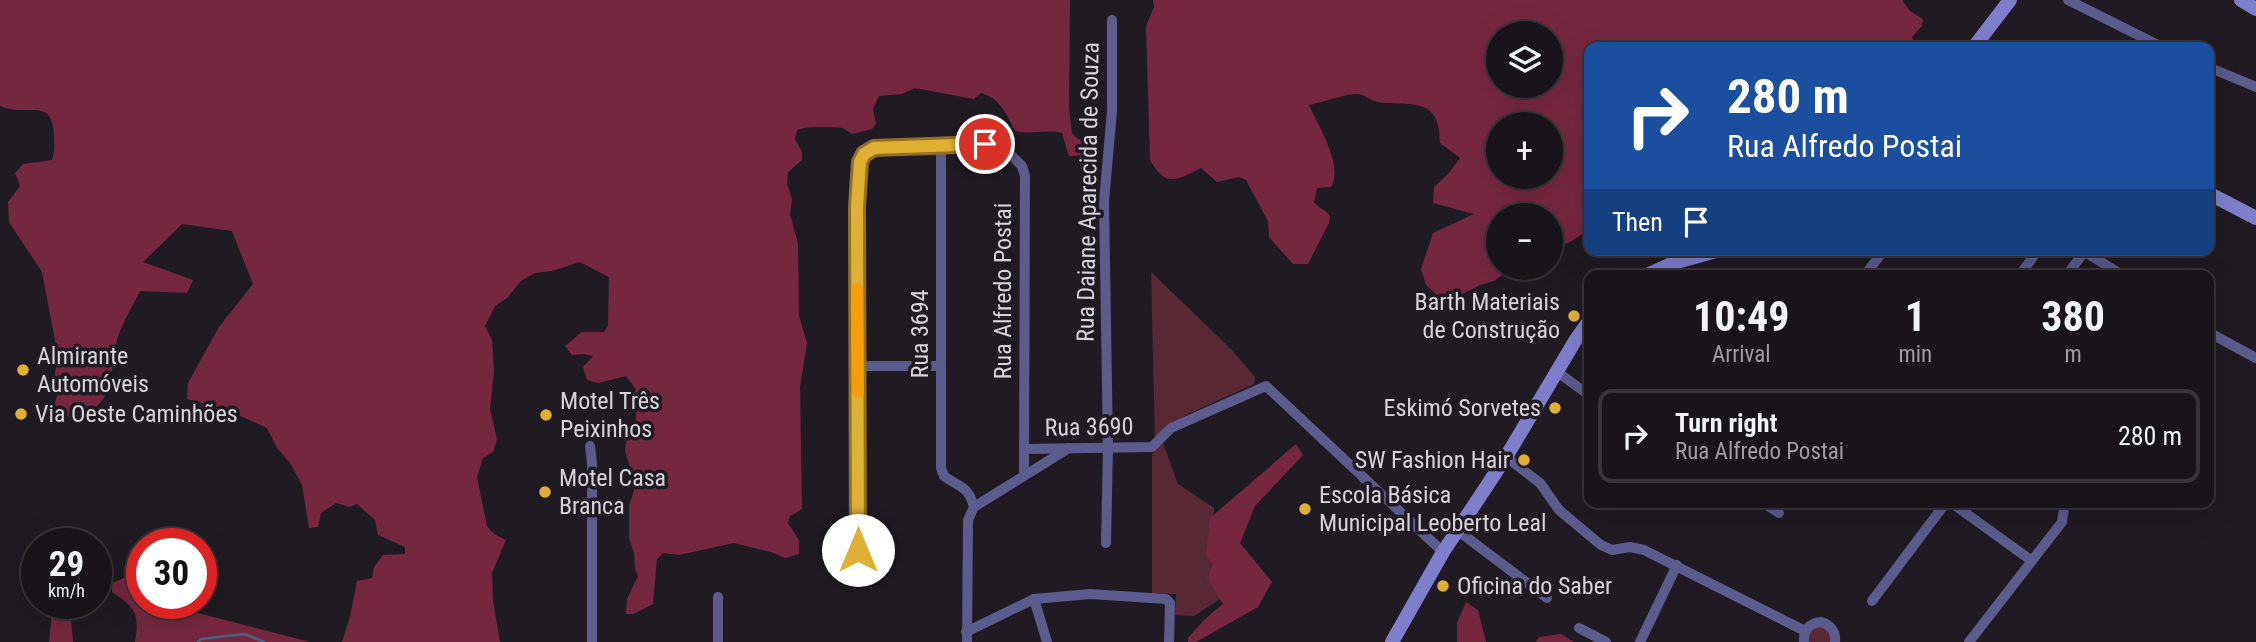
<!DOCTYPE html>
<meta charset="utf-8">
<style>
body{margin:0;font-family:"Roboto Condensed",sans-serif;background:#252127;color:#f1f3f6;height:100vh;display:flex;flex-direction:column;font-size:26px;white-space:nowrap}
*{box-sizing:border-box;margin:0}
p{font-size:23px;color:#9f9ea2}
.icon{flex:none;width:38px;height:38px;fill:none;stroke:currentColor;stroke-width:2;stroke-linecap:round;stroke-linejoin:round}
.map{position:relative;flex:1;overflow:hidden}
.sheet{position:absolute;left:1584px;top:270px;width:630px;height:238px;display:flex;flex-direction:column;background:#18141a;border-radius:14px;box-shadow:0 7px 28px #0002,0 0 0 2px #363339}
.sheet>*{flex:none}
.guide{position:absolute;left:1584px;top:42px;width:630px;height:214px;border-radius:14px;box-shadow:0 7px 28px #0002,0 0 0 2px #363339;background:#1a4fa0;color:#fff;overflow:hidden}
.fabs{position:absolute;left:1486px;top:21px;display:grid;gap:14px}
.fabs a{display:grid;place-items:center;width:77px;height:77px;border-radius:50%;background:#18141a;box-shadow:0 7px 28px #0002,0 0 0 2px #363339;font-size:35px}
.speed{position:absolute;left:21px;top:528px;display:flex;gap:14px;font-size:35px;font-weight:700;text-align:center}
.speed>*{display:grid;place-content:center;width:91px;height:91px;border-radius:50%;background:#18141a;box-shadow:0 7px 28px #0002,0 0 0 2px #363339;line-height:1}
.speed small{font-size:18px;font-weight:400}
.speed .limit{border:10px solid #d22;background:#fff;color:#111}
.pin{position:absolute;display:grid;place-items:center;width:60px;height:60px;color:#fff;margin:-30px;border:4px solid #fff;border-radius:50%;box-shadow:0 2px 7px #0007}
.me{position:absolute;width:77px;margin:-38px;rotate:0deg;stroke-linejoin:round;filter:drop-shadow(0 0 5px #0008)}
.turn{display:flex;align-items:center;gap:24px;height:147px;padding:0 28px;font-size:32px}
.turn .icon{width:91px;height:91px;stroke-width:2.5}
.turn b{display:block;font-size:49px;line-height:60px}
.then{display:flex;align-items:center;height:66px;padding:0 28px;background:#0003;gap:14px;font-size:26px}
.eta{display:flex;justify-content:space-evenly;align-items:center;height:119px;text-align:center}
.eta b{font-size:42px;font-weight:700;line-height:49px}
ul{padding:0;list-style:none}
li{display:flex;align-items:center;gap:21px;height:94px;margin:0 14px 10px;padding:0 14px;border:4px solid #363339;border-radius:14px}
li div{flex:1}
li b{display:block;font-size:26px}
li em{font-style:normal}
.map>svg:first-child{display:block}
</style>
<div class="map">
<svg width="2256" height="642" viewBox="0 0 2256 642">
<rect width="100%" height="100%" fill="#201b23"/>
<g fill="#592835">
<polygon points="1151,272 1232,350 1255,377 1254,384 1188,414 1168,426 1155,441"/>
<polygon points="1163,443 1178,484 1214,508 1213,554 1243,584 1194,616 1175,615 1176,594 1152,593 1152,454"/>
<path d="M1821,626L1829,631L1831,642H1807C1809,631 1810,629 1821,626Z"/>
</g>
<g fill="#762740" fill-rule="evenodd">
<path d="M0,0H1070L1069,109L1072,133L1078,139H1097V154L1069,156L1062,133C1045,129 1032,135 1015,131C1006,114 1001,99 981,93L974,99L915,88L902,94L879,96L873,109L876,124L872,129L852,134L843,128C832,127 805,126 797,130L795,139L802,152V160L788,172L787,183L792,199L790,214L798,244L799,316L807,343L800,387L802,509L790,516L788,523L799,540V554L785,558L771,552L734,543L679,555L663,553L657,559L653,604L633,614H626L627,599L638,576L635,569L634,553L629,538V505L634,491V480L625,451L627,434L636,422L635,388L626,376L598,383L587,380L583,367L593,356L584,354L572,355L565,346L582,332H604L608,325L609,277L580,262L552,271L535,273L521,281L507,298L495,306L485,326L492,340L494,372L490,409L497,439L493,452L483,458L477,477L487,526L494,534L506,540L492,573L493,601L500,642H342L350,617L357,581L372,578L374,567L383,555L405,554V547L378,535L375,520L357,504L350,507L336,503L321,513L318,527L309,528L302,485L290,463L277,448L267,428L225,409L187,399L188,383L219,327L253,284L232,231L182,224L143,262L193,280L187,293L140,291C133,306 121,324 117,340C110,370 115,402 83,415C70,420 65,416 54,408L57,395L54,379L58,356L42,272L9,222L8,202L20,186L15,173L23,164L52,160C55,151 54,146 54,137C53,95 29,118 0,106Z"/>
<path d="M1153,0H1902L1910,11L1923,19L1922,26L1912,37L1917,47H1589V230L1568,243L1551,247L1550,215H1498V268H1523L1512,277L1502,275L1494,281L1480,285L1449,301L1442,300L1426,285L1421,269L1433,233L1474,214L1433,203L1434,187L1448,174L1460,158L1440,143C1440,94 1409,107 1378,102C1371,101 1364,94 1357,94C1348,93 1320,103 1309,105C1318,125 1344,166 1331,187L1317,188L1314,202C1319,209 1325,209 1330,216L1329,223L1308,264H1293L1269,237L1268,221L1246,180L1239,177L1217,182L1201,168C1177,180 1166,188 1150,160L1146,26L1154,7ZM1550,33V86H1498V33ZM1550,124V177H1498V124Z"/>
<polygon points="1296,444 1303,455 1255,506 1240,543 1272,582 1258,607 1196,642 1188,642 1188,638 1205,619 1223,604 1207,578 1213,565 1206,555 1210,518"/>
<path d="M126,577L142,586V604H186V610L310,642H135C140,614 135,607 112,592V583Z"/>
<polygon points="1466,602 1478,610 1486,642 1457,642 1457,623"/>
<polygon points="53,604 70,605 73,642 49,642"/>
<polygon points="1561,634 1574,642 1536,642 1539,637"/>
</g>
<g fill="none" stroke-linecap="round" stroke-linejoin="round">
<polyline stroke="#486282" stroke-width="2.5" points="198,642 201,639 245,634 264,642"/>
<g stroke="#5b5b8c" stroke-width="10">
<polyline points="2068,0 2162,47"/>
<polyline points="2208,67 2256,87"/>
<path d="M941,146V468L944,476C960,488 968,485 974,507"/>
<polyline points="2082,250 2122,275"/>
<polyline points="1865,275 1884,250"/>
<polyline points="2020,275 2038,250"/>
<polyline points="2067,275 2084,252"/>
<polyline points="2208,332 2256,358"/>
<polyline points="858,366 941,366"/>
<polyline points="1556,371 1589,395"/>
<polyline points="590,446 592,463 592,642"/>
<polyline points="1024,449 1152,447 1171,428 1266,386 1443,552"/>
<polyline points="1506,457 1540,483 1559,510 1601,545 1612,550 1630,547 1644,550 1805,631"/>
<polyline points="1762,502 1779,513"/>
<polyline points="974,507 1069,448"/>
<polyline points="1457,530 1547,598"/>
<polyline points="1106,543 1108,448 1104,201 1112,111 1112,20"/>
<polyline points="858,550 857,207 860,162 865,154 874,148 985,144 995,146 1005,150 1014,158 1022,166 1025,176 1024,475"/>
<polyline points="718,597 718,642"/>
<polyline points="1034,599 1047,642"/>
<polyline points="1872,601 1944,505 1953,504 2032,561"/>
<polyline points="1579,628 1606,642"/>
<polyline points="966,632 1034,599 1090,594 1166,599 1170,603 1169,642"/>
<polyline points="967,642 968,520 974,507"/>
<polyline points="1640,642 1677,565"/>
<path d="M1804,642C1803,630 1810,623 1821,622C1831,625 1836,632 1835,642"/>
<polyline points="1969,642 2062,522 2065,502"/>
</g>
<g stroke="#7e7ecc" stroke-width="14">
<polyline points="2241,0 2256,9"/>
<polyline points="1974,47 2010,0"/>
<polyline points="2208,193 2256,218"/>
<polyline points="1647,275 1673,263 1720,250"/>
<polyline points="1392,642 1443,552 1506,457 1575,341 1589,321"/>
</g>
</g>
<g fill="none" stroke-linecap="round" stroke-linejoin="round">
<defs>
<polyline id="route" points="858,550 857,207 860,162 864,154 874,148 985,144"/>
</defs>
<use href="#route" stroke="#927222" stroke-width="18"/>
<use href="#route" stroke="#e0b034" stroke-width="12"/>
<polyline stroke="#f59e0b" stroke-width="12" points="857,289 858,392"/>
</g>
<g fill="#e0b034" stroke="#201b23" stroke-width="2.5">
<circle cx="1574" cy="316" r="7"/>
<circle cx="23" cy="370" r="7"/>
<circle cx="1555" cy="408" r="7"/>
<circle cx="21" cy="414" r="7"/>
<circle cx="546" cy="415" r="7"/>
<circle cx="1524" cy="460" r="7"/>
<circle cx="545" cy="492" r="7"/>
<circle cx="1305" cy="509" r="7"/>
<circle cx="1443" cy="586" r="7"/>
</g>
<g text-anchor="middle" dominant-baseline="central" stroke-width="7" stroke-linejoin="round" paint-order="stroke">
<g font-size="24" fill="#d8d5da" stroke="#201b23">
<text transform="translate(1088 192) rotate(-89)">Rua Daiane Aparecida de Souza</text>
<text transform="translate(1003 291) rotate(-90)">Rua Alfredo Postai</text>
<text transform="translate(920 334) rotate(-90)">Rua 3694</text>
<text transform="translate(1089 427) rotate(-1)">Rua 3690</text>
</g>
<g font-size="24" fill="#d8d5da" stroke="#201b23" text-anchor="start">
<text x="1560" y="302" text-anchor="end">Barth Materiais<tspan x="1560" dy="28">de Construção</tspan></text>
<text x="37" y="356">Almirante<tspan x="37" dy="28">Automóveis</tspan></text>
<text x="560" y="401">Motel Três<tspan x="560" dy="28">Peixinhos</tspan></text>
<text x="1541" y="408" text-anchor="end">Eskimó Sorvetes</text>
<text x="35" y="414">Via Oeste Caminhões</text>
<text x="1510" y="460" text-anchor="end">SW Fashion Hair</text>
<text x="559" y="478">Motel Casa<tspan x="559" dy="28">Branca</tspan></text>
<text x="1319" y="495">Escola Básica<tspan x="1319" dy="28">Municipal Leoberto Leal</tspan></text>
<text x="1457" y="586">Oficina do Saber</text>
</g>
</g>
</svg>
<div class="fabs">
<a><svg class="icon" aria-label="layers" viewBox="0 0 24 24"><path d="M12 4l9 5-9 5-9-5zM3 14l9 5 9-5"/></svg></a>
<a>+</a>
<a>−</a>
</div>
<div class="speed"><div>29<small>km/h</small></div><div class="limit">30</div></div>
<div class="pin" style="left:985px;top:144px;background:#d93025"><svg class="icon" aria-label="arrive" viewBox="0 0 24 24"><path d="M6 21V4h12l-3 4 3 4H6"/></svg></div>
<svg class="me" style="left:858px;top:550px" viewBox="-20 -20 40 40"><circle r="19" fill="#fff"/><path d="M0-13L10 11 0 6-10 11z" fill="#e0b034"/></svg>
<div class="guide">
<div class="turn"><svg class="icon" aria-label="right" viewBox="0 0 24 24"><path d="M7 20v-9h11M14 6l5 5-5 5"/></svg><div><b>280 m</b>Rua Alfredo Postai</div></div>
<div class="then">Then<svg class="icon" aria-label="arrive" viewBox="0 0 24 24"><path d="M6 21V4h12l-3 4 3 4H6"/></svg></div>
</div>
<section class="sheet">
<div class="eta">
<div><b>10:49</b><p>Arrival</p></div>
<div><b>1</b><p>min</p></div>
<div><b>380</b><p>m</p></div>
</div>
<ul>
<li><svg class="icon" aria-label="right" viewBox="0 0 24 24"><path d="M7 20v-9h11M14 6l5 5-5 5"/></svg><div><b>Turn right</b><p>Rua Alfredo Postai</p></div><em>280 m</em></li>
</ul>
</section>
</div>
